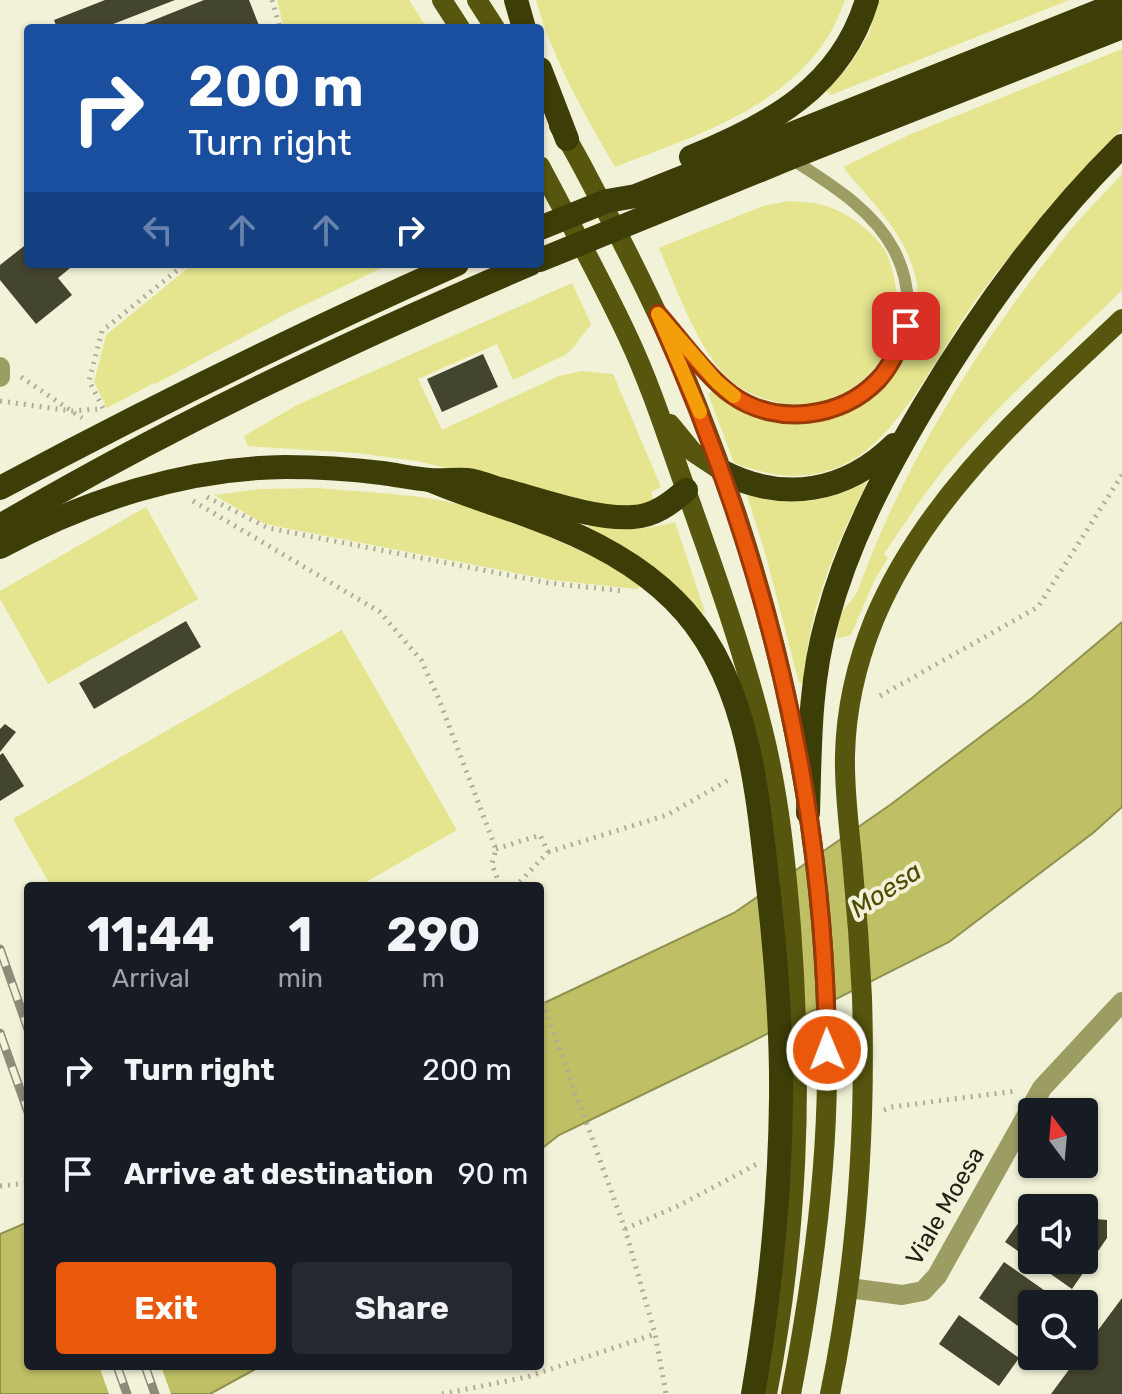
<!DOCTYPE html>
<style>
body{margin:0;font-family:Rubik,sans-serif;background:#242831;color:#f1f3f6;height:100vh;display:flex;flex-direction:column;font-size:30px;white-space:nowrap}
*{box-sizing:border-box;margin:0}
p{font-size:26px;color:#9ea1a6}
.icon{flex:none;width:44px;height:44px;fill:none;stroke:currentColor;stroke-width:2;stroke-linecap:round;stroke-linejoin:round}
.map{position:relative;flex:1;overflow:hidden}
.side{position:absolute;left:24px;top:882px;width:520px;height:488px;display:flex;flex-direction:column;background:#171b24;border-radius:8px;box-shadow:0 2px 6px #0004}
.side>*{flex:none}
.top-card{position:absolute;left:24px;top:24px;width:520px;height:244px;border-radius:8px;box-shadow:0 2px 6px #0004;background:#1a4fa0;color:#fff;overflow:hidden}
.needle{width:52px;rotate:344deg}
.fabs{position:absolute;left:1018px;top:1098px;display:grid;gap:16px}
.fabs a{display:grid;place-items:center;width:80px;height:80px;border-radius:8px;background:#171b24;box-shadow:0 2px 6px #0004;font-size:40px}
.pin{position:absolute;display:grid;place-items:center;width:68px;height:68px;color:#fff;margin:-34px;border-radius:16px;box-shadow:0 4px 12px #0006}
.me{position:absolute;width:88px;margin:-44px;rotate:359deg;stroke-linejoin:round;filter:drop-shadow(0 0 6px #0008)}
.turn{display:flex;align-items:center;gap:28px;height:168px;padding:0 32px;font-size:36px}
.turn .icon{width:104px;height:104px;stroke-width:2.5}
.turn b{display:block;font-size:56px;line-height:68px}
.lanes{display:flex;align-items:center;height:76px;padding:0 32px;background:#0003;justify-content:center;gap:40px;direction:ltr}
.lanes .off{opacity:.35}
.eta{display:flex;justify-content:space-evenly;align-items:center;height:136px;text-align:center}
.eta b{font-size:48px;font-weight:700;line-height:56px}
.button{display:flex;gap:16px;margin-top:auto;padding:16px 32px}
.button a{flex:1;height:92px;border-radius:8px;background:#ea580c;color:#fff;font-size:32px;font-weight:700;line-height:92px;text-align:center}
.button a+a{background:#242831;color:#f1f3f6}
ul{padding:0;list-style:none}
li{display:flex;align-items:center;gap:24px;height:104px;padding:0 32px}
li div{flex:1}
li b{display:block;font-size:30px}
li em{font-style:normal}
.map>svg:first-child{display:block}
</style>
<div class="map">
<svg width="1122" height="1394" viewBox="0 0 1122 1394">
<rect width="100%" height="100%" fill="#f1f2d7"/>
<g fill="#e4e58e">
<polygon points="277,0 409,0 427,28 284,28"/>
<path d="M536,0H845C839,15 833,31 823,44C776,112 688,138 615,167C584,113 553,60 536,0Z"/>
<polygon points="878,0 1069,0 831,95 826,91 849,66 869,34"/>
<path d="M1122,49V129C1070,184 1020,240 975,301C942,347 904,427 857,457C817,483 777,479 734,463L708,394L712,391C738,410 763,424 796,424C876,425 938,345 913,268C901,229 868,198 843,167L911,134Z"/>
<path d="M1122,174V290C1062,349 997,404 944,469C923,496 903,525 884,554L888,558L874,581L851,635L836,639C838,631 838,622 841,615C845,605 854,600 858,590C905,459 985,335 1072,228C1088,209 1106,192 1122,174Z"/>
<path d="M789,201C797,202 806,202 814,203C839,207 870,227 884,249C889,257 892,268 894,277C904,323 887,369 845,392C828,401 806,407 787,404C764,400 743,393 727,377C697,347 676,287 659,248L763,206Z"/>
<polygon points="193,264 390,264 288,313 155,384 154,383 107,408 94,382 106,335"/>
<polygon points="572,283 591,324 574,347 565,355 513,380 497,344 418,379 442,430 559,376 582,371 613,374 661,487 651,492 654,500 634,507 608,506 417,461 357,453 248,446 244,436 297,405"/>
<path d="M868,481C842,533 817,588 808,645C806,658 806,670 805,683H799L767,560L747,495C795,507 823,503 868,481Z"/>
<path d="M318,488C372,493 429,494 482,510C513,519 543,533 572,547C596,558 620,569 642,585L637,589L552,580L280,527L263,523L214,495L262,489Z"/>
<polygon points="146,507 198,599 48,684 0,599 0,591"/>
<path d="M675,522L705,612L702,614L587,528L590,523C619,532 647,530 675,522Z"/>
<polygon points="342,630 457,830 359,886 51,886 13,819"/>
</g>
<g fill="#bfc066" stroke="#90904f" stroke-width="2">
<polygon points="1122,622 1122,807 1093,833 949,942 741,1047 559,1135 540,1150 540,1005 734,913 890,805 1032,698"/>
<polygon points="28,1222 28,1366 261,1366 210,1394 0,1394 0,1234"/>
</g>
<polygon fill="#f1f2d7" points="99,1366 161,1366 171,1394 109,1394"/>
<g fill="#44452f">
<polygon points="105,0 175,0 103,28 57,28 54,20"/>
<polygon points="204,0 249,0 260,28 134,28"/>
<polygon points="28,243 28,264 75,264 58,278 72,295 36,324 0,280 0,265"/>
<polygon points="483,354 498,387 442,412 427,379"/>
<polygon points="186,621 201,647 94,709 79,683"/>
<polygon points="5,724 16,732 0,752 0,729"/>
<polygon points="3,753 24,786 0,801 0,755"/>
<polygon points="1024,1215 1032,1215 1032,1260 1084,1260 1084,1218 1107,1220 1107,1238 1072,1289 1005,1242"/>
<polygon points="1004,1262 1051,1295 1045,1304 1032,1304 1032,1322 1025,1331 979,1298"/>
<polygon points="1122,1298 1122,1394 1051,1394 1079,1356 1084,1356 1084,1349"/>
<polygon points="959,1315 1019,1358 999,1386 939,1344"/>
</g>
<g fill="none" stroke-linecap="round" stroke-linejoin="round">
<g stroke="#adad98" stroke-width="5" stroke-dasharray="2 6" stroke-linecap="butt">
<polyline points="272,0 280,28"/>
<polyline points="21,377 82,418"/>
<polyline points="0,401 72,411 97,409"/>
<polyline points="103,408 89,381 102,331 185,264"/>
<polyline points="207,497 268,528 549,583 623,591"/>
<polyline points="193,501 380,612 421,660 438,697 496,849 492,864 500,886"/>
<polyline points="880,696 1038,607 1122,475"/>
<polyline points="496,849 540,835 548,852 516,886"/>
<polyline points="548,852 667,815 732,778"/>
<polyline points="540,995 625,1229 655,1334 666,1394"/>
<polyline points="884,1110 891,1107 1016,1091"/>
<polyline points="0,1186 28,1183"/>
<polyline points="625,1229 680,1205 757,1164"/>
<polyline points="442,1394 527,1377 655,1334"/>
</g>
<path stroke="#9c9d63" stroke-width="12" d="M670,327C694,355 717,392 753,406C851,445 943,344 894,250C872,208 828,183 790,158"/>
<g stroke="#9c9d63" stroke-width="20">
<polyline points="0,367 0,377"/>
<polyline points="849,1288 902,1295 923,1291 937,1276 1042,1088 1122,1002"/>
</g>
<g stroke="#56560e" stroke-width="20">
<polyline points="442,0 460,28"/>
<polyline points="477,0 495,28"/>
<path d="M559,126C576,152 589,180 604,207C638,272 670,337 697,405C782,619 829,847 827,1078C826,1184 811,1290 791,1394"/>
<path d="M540,166C570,223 601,279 628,337C652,388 668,440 687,493C715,572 743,650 763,731C779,795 786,863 791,928C803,1088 798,1236 767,1394"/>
<polyline points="670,424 693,452 723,472"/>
<path d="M830,1394C857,1263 866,1130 862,997C860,954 857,912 853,870C850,832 844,794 845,755C846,710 857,662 874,620C925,497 1028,408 1122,319"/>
</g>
<g stroke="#3d3d08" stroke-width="24">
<polyline points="516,0 524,28"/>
<polyline points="540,69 567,139"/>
<path d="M691,157C770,125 841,87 867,0"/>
<polyline points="540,228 607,201 636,196 1122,2"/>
<polyline points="540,260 790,158 1122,27"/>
<path d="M723,472C784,503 846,492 894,445"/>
<path d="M432,481C465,495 500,505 534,518C584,536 636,562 674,600C744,669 756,777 766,869C775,945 782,1022 781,1099C780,1198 770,1296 753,1394"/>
<path d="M0,488C150,408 302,333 457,264"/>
<path d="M0,526C170,426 348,342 530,264"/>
<path d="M0,547C87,500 186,468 285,467C317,467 350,469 382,473C398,475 414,479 430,480C442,481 455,479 467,480C476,481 487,485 496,488C535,498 594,520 633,517C654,516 670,504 686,490"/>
<path d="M808,813C810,748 809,683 827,620C847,544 884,473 924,406C980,312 1044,223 1122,146"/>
</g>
<defs>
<g id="rail">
<polyline points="0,949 28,1029"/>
<polyline points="0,1033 28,1112"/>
<polyline points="117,1366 127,1394"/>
<polyline points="145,1366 155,1394"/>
</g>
</defs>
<use href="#rail" stroke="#8c8c7a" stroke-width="9"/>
<use href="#rail" stroke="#f1f2d7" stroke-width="6" stroke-dasharray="18" stroke-linecap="butt"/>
</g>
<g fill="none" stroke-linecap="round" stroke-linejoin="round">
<defs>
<path id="route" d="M827,1050C825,789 763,551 658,314C679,338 707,377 732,395C776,426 841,419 878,380C892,365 900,346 906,326"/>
</defs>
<use href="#route" stroke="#983908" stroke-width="20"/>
<use href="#route" stroke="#ea580c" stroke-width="14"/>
<polyline stroke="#f59e0b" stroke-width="14" points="700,412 658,314 717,382 734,396"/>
</g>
<g text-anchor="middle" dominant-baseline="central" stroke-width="8" stroke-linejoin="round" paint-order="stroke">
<g font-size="24" fill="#212118" stroke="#f1f2d7">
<text transform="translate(945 1206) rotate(-60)">Viale Moesa</text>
</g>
<g font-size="26" font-style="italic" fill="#4d4c03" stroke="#f1f2d7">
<text transform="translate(886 890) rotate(-33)">Moesa</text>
</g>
</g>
</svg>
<div class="fabs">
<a><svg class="needle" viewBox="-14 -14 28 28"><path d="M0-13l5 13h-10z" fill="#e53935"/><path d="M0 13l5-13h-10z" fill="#9ea1a6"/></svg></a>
<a><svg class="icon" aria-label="sound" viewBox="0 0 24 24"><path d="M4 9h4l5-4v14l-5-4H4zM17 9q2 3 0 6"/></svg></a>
<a><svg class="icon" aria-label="search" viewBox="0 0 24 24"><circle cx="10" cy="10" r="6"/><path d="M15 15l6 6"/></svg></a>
</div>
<div class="pin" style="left:906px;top:326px;background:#d93025"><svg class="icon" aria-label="arrive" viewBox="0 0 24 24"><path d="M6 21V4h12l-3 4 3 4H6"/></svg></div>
<svg class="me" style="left:827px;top:1050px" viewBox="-20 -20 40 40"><circle r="17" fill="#ea580c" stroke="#fff" stroke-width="3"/><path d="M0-11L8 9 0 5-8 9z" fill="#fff"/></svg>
<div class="top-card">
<div class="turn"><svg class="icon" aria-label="right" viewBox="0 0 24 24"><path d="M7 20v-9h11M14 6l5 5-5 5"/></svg><div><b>200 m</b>Turn right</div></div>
<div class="lanes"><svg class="icon off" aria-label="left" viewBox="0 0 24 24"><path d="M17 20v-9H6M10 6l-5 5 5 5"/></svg><svg class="icon off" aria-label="ahead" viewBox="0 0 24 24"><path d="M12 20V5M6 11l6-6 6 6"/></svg><svg class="icon off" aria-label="ahead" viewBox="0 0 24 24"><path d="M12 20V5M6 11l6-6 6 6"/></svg><svg class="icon" aria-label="right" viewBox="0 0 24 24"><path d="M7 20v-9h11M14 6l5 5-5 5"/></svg></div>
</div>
<section class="side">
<div class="eta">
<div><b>11:44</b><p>Arrival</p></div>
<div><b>1</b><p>min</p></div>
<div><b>290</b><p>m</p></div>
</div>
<ul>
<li><svg class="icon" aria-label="right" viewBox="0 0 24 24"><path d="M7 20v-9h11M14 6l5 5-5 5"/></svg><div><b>Turn right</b></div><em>200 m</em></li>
<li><svg class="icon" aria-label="arrive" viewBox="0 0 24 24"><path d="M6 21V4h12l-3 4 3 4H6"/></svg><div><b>Arrive at destination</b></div><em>90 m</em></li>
</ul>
<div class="button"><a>Exit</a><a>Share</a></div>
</section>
</div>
